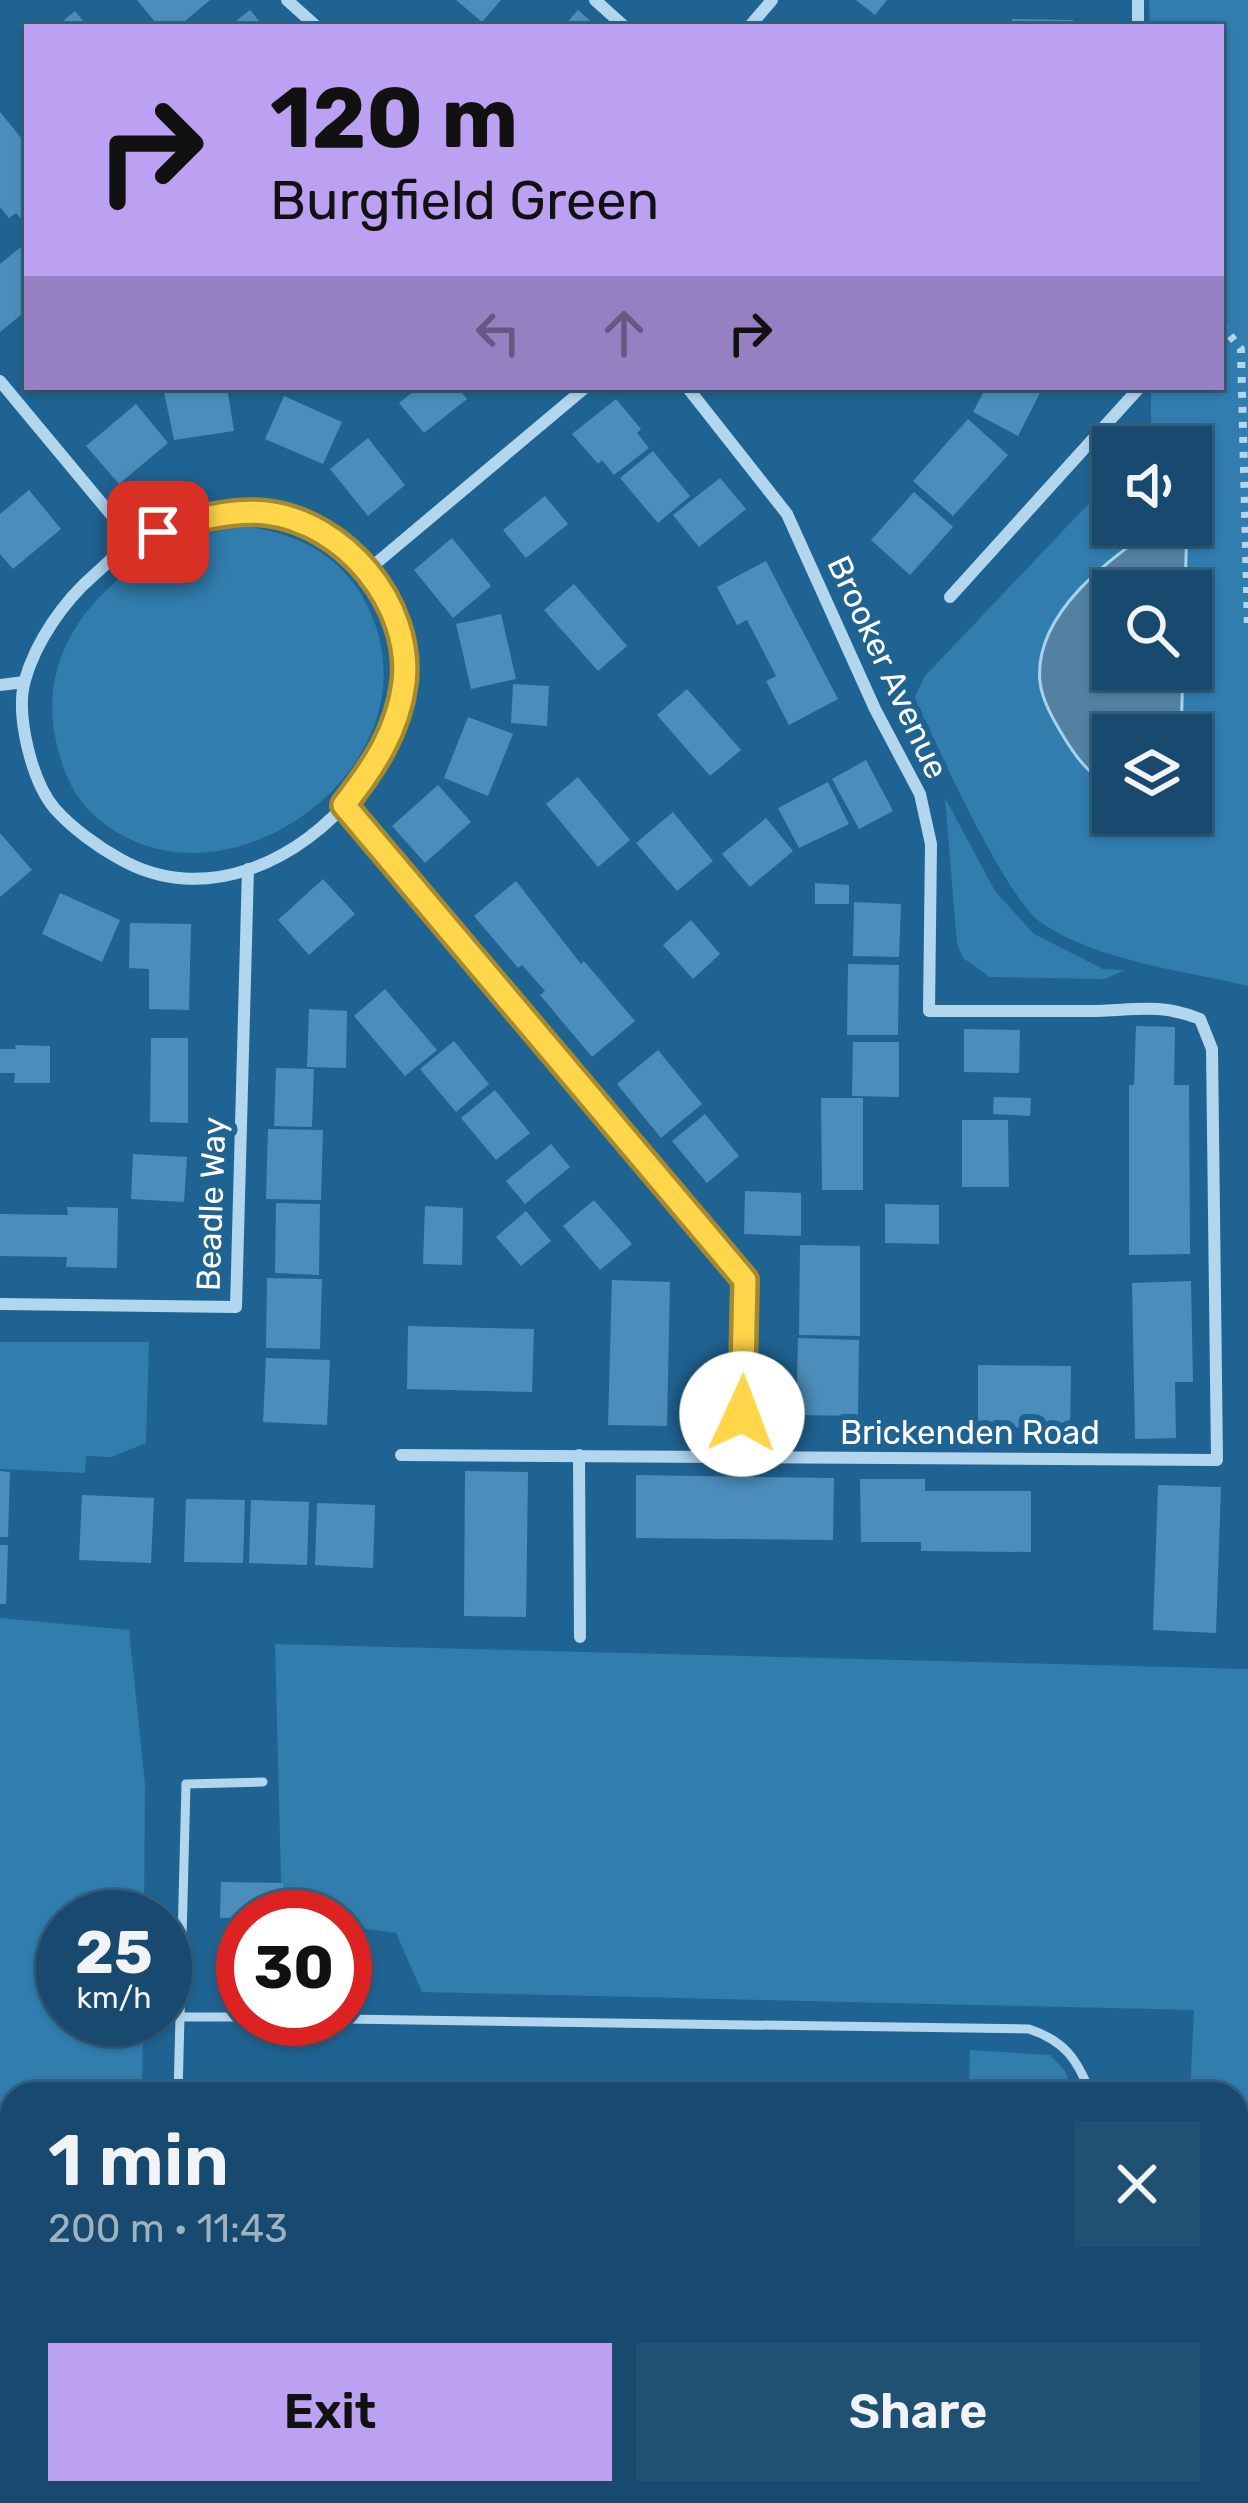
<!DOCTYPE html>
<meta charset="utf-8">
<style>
body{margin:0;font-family:Rubik,sans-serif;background:#205173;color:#f1f3f6;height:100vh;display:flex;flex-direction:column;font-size:45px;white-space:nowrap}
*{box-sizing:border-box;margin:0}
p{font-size:39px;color:#9eb3c2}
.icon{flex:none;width:66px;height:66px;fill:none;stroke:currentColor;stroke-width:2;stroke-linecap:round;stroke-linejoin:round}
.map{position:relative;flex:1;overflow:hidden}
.details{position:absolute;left:0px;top:2082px;width:1248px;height:423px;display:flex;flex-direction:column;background:#174a6e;border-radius:36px 36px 0 0;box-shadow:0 3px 9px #0004,0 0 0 3px #366281}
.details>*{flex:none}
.hud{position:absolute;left:24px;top:24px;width:1200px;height:366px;border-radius:0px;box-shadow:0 3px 9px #0004,0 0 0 3px #366281;background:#bca0f2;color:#111;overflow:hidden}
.buttons{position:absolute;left:1092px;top:426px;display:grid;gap:24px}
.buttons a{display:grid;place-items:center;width:120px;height:120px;border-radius:0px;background:#174a6e;box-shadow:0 3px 9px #0004,0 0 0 3px #366281;font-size:60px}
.speed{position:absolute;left:36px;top:1890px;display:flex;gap:24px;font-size:60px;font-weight:700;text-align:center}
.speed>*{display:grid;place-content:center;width:156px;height:156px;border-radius:50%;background:#174a6e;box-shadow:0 3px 9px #0004,0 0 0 3px #366281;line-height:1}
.speed small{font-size:30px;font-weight:400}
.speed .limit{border:18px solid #d22;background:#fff;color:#111}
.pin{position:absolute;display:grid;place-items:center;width:102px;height:102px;color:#fff;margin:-51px;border-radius:24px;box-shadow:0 6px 18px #0006}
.me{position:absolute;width:132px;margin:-66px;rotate:2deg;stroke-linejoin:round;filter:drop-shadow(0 0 9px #0008)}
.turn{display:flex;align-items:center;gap:42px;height:252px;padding:0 48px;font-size:54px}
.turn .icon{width:156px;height:156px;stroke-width:2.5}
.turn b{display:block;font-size:84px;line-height:102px}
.lanes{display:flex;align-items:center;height:114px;padding:0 48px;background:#0003;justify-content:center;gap:60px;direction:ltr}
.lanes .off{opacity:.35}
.round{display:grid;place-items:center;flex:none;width:126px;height:126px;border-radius:0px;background:#205173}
.head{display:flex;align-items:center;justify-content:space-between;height:204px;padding:0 48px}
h1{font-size:72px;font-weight:600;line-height:90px}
.button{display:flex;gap:24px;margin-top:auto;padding:24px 48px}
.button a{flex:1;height:138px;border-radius:0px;background:#bca0f2;color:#111;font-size:48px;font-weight:600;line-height:138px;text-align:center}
.button a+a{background:#205173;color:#f1f3f6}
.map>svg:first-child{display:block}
</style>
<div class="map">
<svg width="1248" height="2503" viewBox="0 0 1248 2503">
<rect width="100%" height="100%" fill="#1f6392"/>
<g fill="#307dae" fill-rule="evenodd">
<path d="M1149,0H1248V986C1182,970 1101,962 1043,924C1004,898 939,747 914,698L925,676L1113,478V525H1191V447H1142L1151,438V387H1221V27H1150ZM1113,591H1191V669H1113ZM1113,735H1191V813H1113Z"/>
<path d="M249,527C295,533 336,553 361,594C460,761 210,939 86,807C70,789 61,764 56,741C30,626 143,534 249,527Z"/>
<polygon points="945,798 995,891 1034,934 1103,969 1125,970 1105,979 990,977 963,958 957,944"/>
<polygon points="0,1342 149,1342 146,1443 111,1457 86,1456 85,1473 0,1469"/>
<polygon points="0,1618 129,1630 145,1784 144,1917 63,1917 63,2019 143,2019 142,2094 12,2094 12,2161 0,2162"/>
<polygon points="275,1644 1248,1669 1248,2503 1173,2503 1173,2493 1236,2493 1236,2094 1190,2094 1194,2010 422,1992 396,1933 345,1926 345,1917 282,1917"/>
<polygon points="970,2050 1050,2055 1065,2071 1073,2094 969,2094"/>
</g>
<path fill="#5381a1" stroke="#a5d3ef" stroke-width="3" d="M1159,525H1187L1185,591H1113V669H1183L1181,735H1113V786C1089,776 1075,756 1062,734C1053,719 1042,700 1040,682C1033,614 1110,558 1159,525Z"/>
<g fill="#4c8ebb">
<polygon points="137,0 210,0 178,27 159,27"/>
<polygon points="456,0 501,0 482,22"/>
<polygon points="856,0 887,0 875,15"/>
<polygon points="250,10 264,27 228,27"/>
<polygon points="578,10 597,27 563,27"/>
<polygon points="75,11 88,27 56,27"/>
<polygon points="1012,19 1073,20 1073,27 1012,27"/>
<polygon points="0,112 27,145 27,226 16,213 9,218 0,207"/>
<polygon points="27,242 27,297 22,301 27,310 0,332 0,264"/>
<polygon points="163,387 227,387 234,431 174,440"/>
<polygon points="419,387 457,387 467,399 424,433 399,403"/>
<polygon points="986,387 1043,387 1018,436 973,412"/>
<polygon points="284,396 342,422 323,464 265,439"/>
<polygon points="616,399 641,429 637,433 649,448 614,475 602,460 598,464 572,434"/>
<polygon points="136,404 168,443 119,484 86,446"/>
<polygon points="968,419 1008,455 953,516 913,481"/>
<polygon points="368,438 405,485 368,516 330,469"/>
<polygon points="653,451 690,496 658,523 620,478"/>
<polygon points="720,478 746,509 699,547 673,515"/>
<polygon points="29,490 61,529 13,569 0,554 0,514"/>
<polygon points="914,492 953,527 910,575 871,540"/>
<polygon points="545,496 568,524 526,558 503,530"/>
<polygon points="452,538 491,586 453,618 414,570"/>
<polygon points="766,561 838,699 789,725 766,681 776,676 747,620 737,625 717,587"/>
<polygon points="574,584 627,646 598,671 544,610"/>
<polygon points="501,614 516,679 471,689 456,624"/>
<polygon points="513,684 549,686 547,726 511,723"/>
<polygon points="687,689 741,750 710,776 657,715"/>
<polygon points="468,717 513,734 488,796 444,778"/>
<polygon points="866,760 893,811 859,829 832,779"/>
<polygon points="578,777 630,840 598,867 546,804"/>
<polygon points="828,782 849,824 799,848 778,808"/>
<polygon points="438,785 471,822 425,863 392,826"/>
<polygon points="673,812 713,861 677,891 636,843"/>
<polygon points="766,818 793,851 750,887 722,854"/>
<polygon points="0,833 32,870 0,897"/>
<polygon points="323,879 355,914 309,955 278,920"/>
<polygon points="516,881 581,964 584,961 635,1021 592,1057 540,995 545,991 522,965 518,968 474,916"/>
<polygon points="815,883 849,885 849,904 815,904"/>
<polygon points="60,893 120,920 102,962 42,934"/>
<polygon points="854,902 901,904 899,957 853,956"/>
<polygon points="691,920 720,954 693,979 663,945"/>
<polygon points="130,923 191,924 189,1010 149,1009 149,969 129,968"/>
<polygon points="848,964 899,965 898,1035 847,1035"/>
<polygon points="385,989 437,1050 405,1076 354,1016"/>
<polygon points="309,1009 347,1011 346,1068 307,1067"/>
<polygon points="1136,1026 1175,1027 1174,1085 1189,1085 1190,1254 1129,1255 1129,1085 1134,1085"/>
<polygon points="964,1029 1020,1030 1019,1073 964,1072"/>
<polygon points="151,1038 188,1038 188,1123 150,1122"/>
<polygon points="454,1041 489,1084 456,1112 420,1069"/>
<polygon points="853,1042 899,1042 899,1097 852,1096"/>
<polygon points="15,1045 50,1046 50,1083 14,1083 15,1073 0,1073 0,1049 16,1049"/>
<polygon points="658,1050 702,1104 661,1138 617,1084"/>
<polygon points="276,1068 314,1069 312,1127 274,1126"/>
<polygon points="495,1090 530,1133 496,1160 461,1118"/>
<polygon points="994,1097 1031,1098 1030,1116 993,1114"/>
<polygon points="821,1098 863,1098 863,1190 822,1190"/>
<polygon points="705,1114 739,1156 707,1183 672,1141"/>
<polygon points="962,1120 1008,1120 1009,1187 962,1187"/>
<polygon points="268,1129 323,1130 321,1200 266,1199"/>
<polygon points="551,1144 570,1167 525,1204 506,1181"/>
<polygon points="133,1154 187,1157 184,1202 131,1199"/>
<polygon points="745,1191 801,1193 801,1236 744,1234"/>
<polygon points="594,1200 632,1244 600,1270 563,1226"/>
<polygon points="276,1203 320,1204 319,1275 275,1273"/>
<polygon points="885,1204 939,1205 939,1244 885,1243"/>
<polygon points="425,1206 463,1208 462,1265 423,1264"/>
<polygon points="67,1207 118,1208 117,1268 66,1267 67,1257 0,1256 0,1214 68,1215"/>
<polygon points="526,1211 551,1241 521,1266 496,1237"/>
<polygon points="800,1245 860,1246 860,1336 799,1335"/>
<polygon points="267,1278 322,1279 320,1349 266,1348"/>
<polygon points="612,1280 670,1282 667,1426 608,1425"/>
<polygon points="1191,1281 1193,1382 1175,1382 1176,1438 1135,1439 1132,1283"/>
<polygon points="408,1326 534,1329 532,1392 407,1389"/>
<polygon points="798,1338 859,1340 858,1416 796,1415"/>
<polygon points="266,1358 330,1360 327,1425 263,1422"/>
<polygon points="978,1365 1071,1366 1070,1428 978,1427"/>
<polygon points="0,1471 10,1472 8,1537 0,1537"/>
<polygon points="465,1471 528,1472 526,1617 464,1616"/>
<polygon points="636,1475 834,1478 833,1540 636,1538"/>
<polygon points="860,1479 925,1479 925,1491 1031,1491 1031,1552 921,1551 921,1542 861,1542"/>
<polygon points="1158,1485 1221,1487 1216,1633 1153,1630"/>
<polygon points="82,1495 154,1498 151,1563 79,1560"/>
<polygon points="186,1499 245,1500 243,1563 184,1562"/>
<polygon points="251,1500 309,1502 307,1565 249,1563"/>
<polygon points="317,1503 375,1505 373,1568 315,1565"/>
<polygon points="0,1545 8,1545 6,1604 0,1604"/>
<polygon points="221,1882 283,1883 282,1917 220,1918"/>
<polygon points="0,2492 80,2493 80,2503 0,2503"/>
</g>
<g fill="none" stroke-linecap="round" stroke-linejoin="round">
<g stroke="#b1d6ee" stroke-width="8" stroke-dasharray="6 9" stroke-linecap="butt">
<polyline points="1221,324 1241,349 1248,631"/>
<polyline points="128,2503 128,2493"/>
<polyline points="1243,2503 1248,2198"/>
</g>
<g stroke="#b1d6ee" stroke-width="9">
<polyline points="180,2017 243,2017"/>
<path d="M345,2019L1029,2029C1065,2041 1077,2059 1091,2094"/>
<polyline points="178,2094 186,1784 263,1782"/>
<polyline points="168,2503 169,2493"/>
<polyline points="1078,2503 1079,2493"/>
</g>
<g stroke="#b1d6ee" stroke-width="12">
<polyline points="287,0 317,27"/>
<polyline points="595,0 625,27"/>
<polyline points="1138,0 1138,27"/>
<polyline points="749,27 772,0"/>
<polyline points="0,381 133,541"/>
<path d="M232,513C278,513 311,524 348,554C508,683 287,954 120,859C98,847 72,828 55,809C32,782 15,715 25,680C36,641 64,601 94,575C107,564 121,548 136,540C165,525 199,520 232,513Z"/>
<polyline points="368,570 586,387"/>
<polyline points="950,597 1140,387"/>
<polyline points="0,685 24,682"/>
<polyline points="344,805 745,1280 740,1459"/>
<polyline points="0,1304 236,1307 248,869"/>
<path d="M401,1455L1217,1460L1212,1049L1200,1019C1157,1002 1132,1011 1089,1011C1036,1011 982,1011 929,1011L931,844L920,794L875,709L787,514L687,387"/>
<polyline points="579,1455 580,1637"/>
<polyline points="0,2438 12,2371"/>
<polyline points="957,2496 1040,2503"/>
</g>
</g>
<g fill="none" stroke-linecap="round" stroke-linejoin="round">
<defs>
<path id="route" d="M158,532C191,520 230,509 266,513C344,522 413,604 404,683C398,731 373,768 344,805L745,1280L742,1414"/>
</defs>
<use href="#route" stroke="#a68a30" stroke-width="30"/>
<use href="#route" stroke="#ffd54a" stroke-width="21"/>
</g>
<g text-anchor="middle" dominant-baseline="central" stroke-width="12" stroke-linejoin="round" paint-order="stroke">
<g font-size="33" fill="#fff" stroke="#1f6392">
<text transform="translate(888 667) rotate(65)">Brooker Avenue</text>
<text transform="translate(211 1204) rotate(-88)">Beadle Way</text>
<text x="970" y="1432">Brickenden Road</text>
</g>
</g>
</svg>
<div class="buttons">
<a><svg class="icon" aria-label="sound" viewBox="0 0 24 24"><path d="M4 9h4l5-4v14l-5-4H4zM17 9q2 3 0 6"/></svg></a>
<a><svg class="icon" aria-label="search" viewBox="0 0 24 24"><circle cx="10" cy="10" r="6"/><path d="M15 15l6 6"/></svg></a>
<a><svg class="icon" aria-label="layers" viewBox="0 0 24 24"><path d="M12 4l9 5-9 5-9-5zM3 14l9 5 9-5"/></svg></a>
</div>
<div class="speed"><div>25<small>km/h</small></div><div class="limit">30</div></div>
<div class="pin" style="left:158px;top:532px;background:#d93025"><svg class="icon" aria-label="arrive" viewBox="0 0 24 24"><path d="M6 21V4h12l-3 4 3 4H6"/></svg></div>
<svg class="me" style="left:742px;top:1414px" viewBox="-20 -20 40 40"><circle r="19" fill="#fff"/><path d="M0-13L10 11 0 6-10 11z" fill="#ffd54a"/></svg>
<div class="hud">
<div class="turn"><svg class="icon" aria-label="right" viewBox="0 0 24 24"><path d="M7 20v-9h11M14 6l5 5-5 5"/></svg><div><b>120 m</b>Burgfield Green</div></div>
<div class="lanes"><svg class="icon off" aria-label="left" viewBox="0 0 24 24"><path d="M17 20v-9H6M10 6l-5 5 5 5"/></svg><svg class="icon off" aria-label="ahead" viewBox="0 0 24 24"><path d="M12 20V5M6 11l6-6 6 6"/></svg><svg class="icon" aria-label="right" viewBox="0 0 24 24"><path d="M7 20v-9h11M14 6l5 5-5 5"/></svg></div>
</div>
<section class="details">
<div class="head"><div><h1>1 min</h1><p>200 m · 11:43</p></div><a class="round"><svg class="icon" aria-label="close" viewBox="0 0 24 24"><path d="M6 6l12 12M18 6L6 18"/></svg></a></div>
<div class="button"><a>Exit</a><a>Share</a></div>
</section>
</div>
